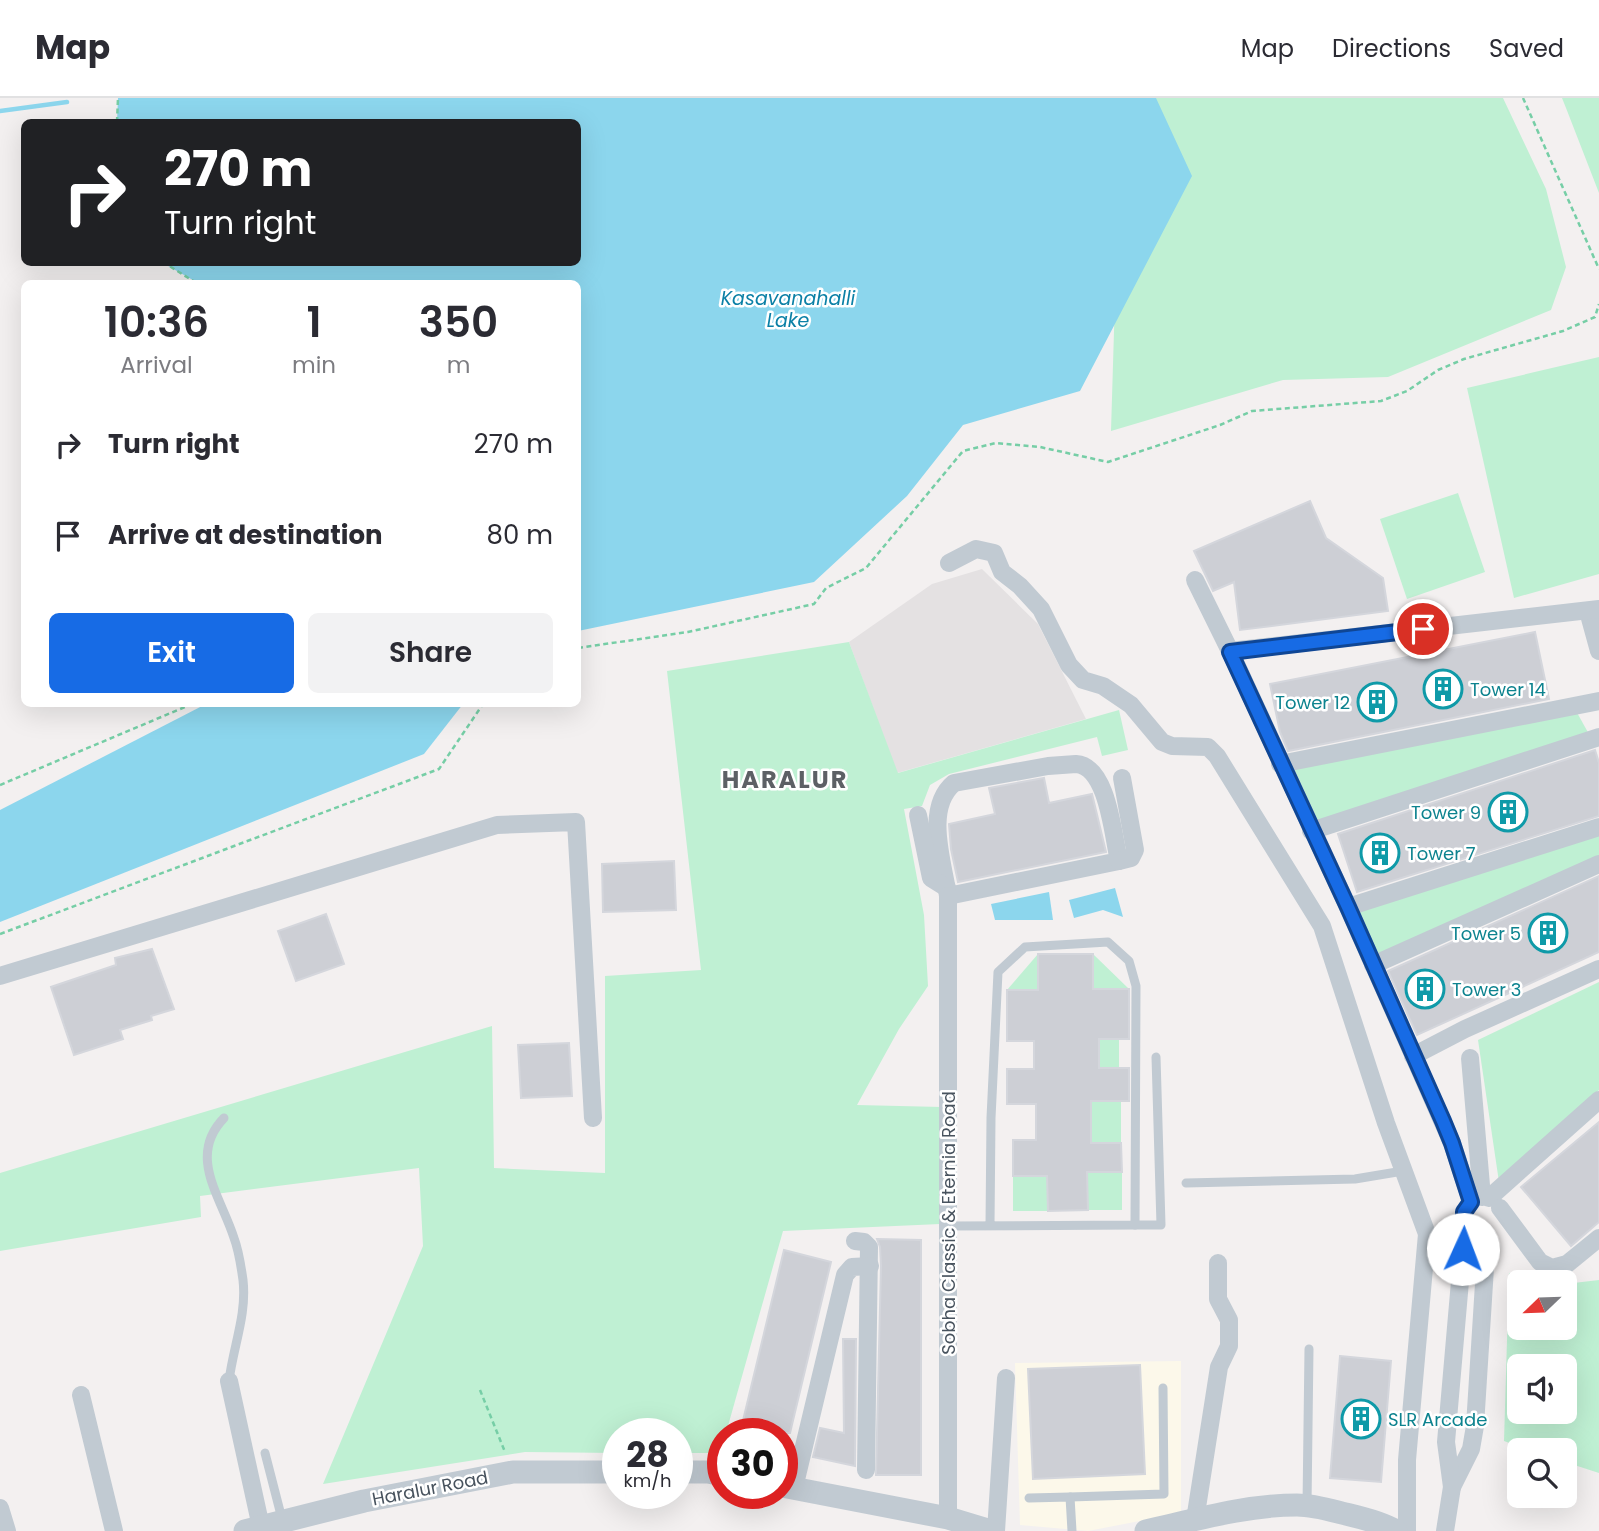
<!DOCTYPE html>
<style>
body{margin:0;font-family:Poppins,sans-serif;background:#f2f2f3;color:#2b2b33;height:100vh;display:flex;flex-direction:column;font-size:26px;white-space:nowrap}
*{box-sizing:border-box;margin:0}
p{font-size:23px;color:#7c7c81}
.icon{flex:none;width:38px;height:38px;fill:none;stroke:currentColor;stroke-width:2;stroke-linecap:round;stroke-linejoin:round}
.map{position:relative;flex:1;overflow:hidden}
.panel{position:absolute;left:21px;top:182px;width:560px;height:427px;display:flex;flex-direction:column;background:#fff;border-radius:10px;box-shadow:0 7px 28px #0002}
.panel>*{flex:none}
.hud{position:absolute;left:21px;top:21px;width:560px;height:147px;border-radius:10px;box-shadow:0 7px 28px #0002;background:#202124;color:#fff;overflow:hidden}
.needle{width:46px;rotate:247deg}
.tools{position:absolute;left:1507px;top:1172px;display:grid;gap:14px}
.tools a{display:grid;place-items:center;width:70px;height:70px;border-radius:10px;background:#fff;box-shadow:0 7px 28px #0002;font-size:35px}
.speed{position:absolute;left:602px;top:1320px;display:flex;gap:14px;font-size:35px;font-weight:700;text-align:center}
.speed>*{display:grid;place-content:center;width:91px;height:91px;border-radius:50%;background:#fff;box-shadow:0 7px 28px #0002;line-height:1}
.speed small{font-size:18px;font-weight:400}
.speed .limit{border:10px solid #d22;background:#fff;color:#111}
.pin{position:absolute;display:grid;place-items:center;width:60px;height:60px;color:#fff;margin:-30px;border:4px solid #fff;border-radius:50%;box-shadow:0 2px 7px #0007}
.me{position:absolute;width:77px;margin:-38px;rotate:2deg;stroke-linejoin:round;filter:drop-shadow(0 0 5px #0008)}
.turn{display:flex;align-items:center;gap:24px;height:147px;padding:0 28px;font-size:32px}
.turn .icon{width:91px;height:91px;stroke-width:2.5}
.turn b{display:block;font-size:49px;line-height:60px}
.eta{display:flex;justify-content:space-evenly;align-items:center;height:119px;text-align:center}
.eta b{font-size:42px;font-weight:600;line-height:49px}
.action{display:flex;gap:14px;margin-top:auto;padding:14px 28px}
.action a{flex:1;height:80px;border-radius:10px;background:#176be5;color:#fff;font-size:28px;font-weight:600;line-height:80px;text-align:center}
.action a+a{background:#f2f2f3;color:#2b2b33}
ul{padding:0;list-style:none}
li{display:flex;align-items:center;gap:21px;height:91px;padding:0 28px}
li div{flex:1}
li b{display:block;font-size:26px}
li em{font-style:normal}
header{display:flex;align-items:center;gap:42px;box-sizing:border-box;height:98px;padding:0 35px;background:#fff;border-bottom:2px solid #e1e1e2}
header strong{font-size:33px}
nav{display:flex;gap:38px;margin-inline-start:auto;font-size:24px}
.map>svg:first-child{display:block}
</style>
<header>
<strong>Map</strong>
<nav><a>Map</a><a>Directions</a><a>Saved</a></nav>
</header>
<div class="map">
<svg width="1599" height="1433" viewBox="0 0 1599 1433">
<rect width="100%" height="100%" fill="#f3f0f0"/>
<polygon fill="#fcf8ea" points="1181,1263 1181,1415 1088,1433 1020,1427 1015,1265"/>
<polygon fill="#e4e1e2" points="982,471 1038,526 1086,621 897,675 849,544 932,486"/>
<g fill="#bff0d3" fill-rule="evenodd">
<polygon points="1121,0 1503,0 1546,91 1566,169 1551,212 1388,279 1283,282 1111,333"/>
<polygon points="1562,0 1599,0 1599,95 1566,10"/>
<polygon points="1599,259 1599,476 1514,500 1467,290"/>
<polygon points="1458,395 1485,474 1407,501 1380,421"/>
<polygon points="849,544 898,675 1119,612 1128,652 1102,658 1097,639 949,676 930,687 922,708 904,711 924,817 928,888 899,931 857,1007 942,1009 940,1126 783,1133 726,1335 723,1335 720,1355 677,1355 677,1335 618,1335 618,1355 525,1354 323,1386 423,1148 419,1070 200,1098 201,1119 0,1153 0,1075 492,928 494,1070 605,1075 605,878 701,872 667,573"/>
<polygon points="1575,611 1590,638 1315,730 1288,670"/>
<polygon points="1599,732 1599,763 1376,863 1353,810"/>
<polygon points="1038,856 1038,892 1007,892"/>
<polygon points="1093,856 1129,891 1093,891"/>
<polygon points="1599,884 1599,992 1499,1084 1478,942"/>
<rect x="1099" y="941" width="20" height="29"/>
<polygon points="1121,1002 1121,1045 1091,1045 1091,1003"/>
<polygon points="1087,1074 1122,1074 1122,1112 1088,1112"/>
<rect x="1013" y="1078" width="35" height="35"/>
<path d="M1509,1175L1560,1185H1519V1230H1564L1565,1186L1599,1182V1375L1565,1364L1564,1353H1532L1504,1343ZM1519,1269H1564V1314H1519Z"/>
</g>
<g fill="#8cd6ed">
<polygon points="118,0 1156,0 1192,78 1080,293 963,327 907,398 814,484 578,533 578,186 198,185 163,165 578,164 578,24 117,24"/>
<polygon points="206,606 463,606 424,656 0,824 0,712"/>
<polygon points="1115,790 1123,819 1103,812 1074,820 1069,802"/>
<polygon points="1049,794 1053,822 995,822 991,806"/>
</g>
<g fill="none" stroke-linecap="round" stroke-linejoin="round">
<polyline stroke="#8cd6ed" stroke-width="4.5" points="0,13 67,4"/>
</g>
<g fill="#cdcfd5" stroke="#d4d6dc" stroke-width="2">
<polygon points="1310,403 1326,440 1383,480 1388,513 1240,532 1234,484 1213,493 1194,453"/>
<polygon points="1535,534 1549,601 1288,653 1280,634 1270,586"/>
<polygon points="1595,652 1599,665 1599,718 1357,794 1338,736"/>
<polygon points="1044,680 1049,705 1092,696 1106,754 958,784 951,751 949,726 995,716 989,690"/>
<polygon points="674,763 676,812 603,814 602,766"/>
<polygon points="1599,778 1599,854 1417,937 1388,873"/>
<polygon points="326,816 344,866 296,883 278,833"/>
<polygon points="152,851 174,911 151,918 152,922 120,932 123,941 74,957 51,889 116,867 115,860"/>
<polygon points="1038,856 1093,856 1093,891 1129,891 1129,941 1099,941 1099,970 1129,970 1129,1003 1091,1003 1091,1045 1121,1045 1122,1074 1087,1074 1088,1112 1048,1113 1047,1078 1013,1078 1013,1042 1036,1042 1036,1006 1007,1006 1007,971 1034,971 1034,943 1007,943 1007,892 1038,892"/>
<polygon points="569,945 572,998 521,1000 518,947"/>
<polygon points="1599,1024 1599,1124 1571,1148 1521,1089"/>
<polygon points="877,1141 921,1142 921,1377 876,1377 881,1168 880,1149"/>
<polygon points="784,1152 831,1164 790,1335 740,1335"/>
<polygon points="843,1241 856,1241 855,1368 813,1359 820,1330 844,1335"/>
<polygon points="1340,1258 1391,1263 1381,1384 1330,1380"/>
<polygon points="1140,1267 1145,1376 1033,1381 1028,1271"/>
</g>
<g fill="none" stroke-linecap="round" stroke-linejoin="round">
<g stroke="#76cea6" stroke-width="2.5" stroke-dasharray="5 3.5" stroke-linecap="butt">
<polyline points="1523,0 1599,171"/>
<polyline points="117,24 118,0"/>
<polyline points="163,164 198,186"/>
<polyline points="578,550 688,534 814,506 826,490 866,470 963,353 996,345 1040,349 1108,364 1220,327 1252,313 1381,303 1407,293 1438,272 1464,261 1563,233 1595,219 1599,206"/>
<polyline points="0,687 192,606"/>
<polyline points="0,836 439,671 483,606"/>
<polyline points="480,1292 505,1354"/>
</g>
<g stroke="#c1cad2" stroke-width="9">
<path d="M224,1020C187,1058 221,1099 234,1140C239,1153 241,1168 243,1182C247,1217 233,1249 229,1283"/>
<polyline points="1186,1085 1355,1081 1403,1073"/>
<polyline points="1135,1127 1161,1127 1156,959"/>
<polyline points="948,1128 1135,1127 1136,888 1129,863 1108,844 1025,849 998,874 991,1020 990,1127"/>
<polyline points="265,1355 282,1421"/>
<polyline points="1070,1399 1164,1396 1163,1290"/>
<polyline points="1029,1400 1070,1399 1072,1433"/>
<polyline points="1307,1407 1309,1251"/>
</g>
<g stroke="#c1cad2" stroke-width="18">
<polyline points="949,465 976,451 994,455 1002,474 1020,488 1041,511 1069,567 1083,582 1103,588 1131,607 1162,644 1172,648 1208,649 1217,658 1322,828 1386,1025 1427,1136 1407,1362 1407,1433"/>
<polyline points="1195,482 1230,553"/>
<polyline points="1588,513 1599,553"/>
<path d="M1076,666C1108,668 1113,738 1119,763L948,798C943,764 924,710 954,685L1048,668Z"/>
<polyline points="1280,666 1599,603"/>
<polyline points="918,717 931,780 947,790"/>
<polyline points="1311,733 1599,639"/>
<polyline points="1119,763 1131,760 1135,752 1122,680"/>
<polyline points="1348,809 1599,729"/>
<polyline points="1373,867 1599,766"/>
<polyline points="0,878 497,727 576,724 593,1020"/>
<polyline points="1413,958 1465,931 1599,871"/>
<polyline points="1470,960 1482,1099"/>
<polyline points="1489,1100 1599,1002"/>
<polyline points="1471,1103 1452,1045 1348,809 1230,553 1599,511"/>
<polyline points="1500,1110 1540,1164 1552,1170 1567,1166 1599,1140"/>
<polyline points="855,1143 864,1144 869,1149 866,1372"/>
<polyline points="229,1283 261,1429"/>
<polyline points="81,1297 114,1433"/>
<polyline points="1452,1389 1471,1351 1475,1328 1487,1138"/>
<polyline points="794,1390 845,1177 852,1169 870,1168"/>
<polyline points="0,1410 7,1433"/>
<polyline points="948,1420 948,798"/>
<polyline points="1195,1422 1219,1269 1229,1248 1229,1222 1218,1201 1218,1165"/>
<polyline points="996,1433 1006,1280"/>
<polyline points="1445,1433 1452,1389 1446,1344 1465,1126"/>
</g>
<g stroke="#c1cad2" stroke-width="23">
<polyline points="677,1374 708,1374 723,1377"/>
<polyline points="782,1388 948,1420 991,1433"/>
<polyline points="245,1433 364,1403 513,1374 618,1374"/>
<path d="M1146,1433C1195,1422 1246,1407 1297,1407C1315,1407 1333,1413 1350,1417C1367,1421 1382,1425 1396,1433"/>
</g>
</g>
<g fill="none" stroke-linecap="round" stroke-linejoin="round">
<defs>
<polyline id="route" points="1423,531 1230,554 1348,809 1443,1023 1452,1045 1471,1104 1464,1114 1463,1151"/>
</defs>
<use href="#route" stroke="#0f4695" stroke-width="18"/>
<use href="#route" stroke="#176be5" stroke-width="12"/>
</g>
<defs>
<symbol id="building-ring" viewBox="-11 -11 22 22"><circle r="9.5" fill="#fff" stroke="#0f9aa8" stroke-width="1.5"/><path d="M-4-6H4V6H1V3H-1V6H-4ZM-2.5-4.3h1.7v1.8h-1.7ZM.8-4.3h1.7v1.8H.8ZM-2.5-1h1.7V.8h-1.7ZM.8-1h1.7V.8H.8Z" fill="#0f9aa8"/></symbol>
</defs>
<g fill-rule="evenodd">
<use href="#building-ring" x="1421" y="569" width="44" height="44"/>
<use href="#building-ring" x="1355" y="582" width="44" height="44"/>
<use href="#building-ring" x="1486" y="692" width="44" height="44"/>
<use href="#building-ring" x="1358" y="733" width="44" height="44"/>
<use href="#building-ring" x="1526" y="813" width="44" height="44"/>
<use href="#building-ring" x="1403" y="869" width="44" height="44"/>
<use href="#building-ring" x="1339" y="1299" width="44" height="44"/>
</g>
<g text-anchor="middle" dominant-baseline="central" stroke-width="5" stroke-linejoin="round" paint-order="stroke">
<g font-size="18" fill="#0d838f" stroke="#fff" text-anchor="start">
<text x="1470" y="591">Tower 14</text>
<text x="1350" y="604" text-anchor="end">Tower 12</text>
<text x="1481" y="714" text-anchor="end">Tower 9</text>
<text x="1407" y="755">Tower 7</text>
<text x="1521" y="835" text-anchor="end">Tower 5</text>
<text x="1452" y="891">Tower 3</text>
<text x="1388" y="1321">SLR Arcade</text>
</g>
<g font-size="18" fill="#48535e" stroke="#fff">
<text transform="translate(948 1125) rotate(-90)">Sobha Classic &amp; Eternia Road</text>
<text transform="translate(430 1390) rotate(-11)">Haralur Road</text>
</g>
<g font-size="19" font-style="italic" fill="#0b80a6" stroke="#fff">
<text x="788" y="200">Kasavanahalli<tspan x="788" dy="22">Lake</tspan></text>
</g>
<g font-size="24" font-weight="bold" letter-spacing="2" fill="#5d6065" stroke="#fff">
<text x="785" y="681">HARALUR</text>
</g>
</g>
</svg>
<div class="tools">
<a><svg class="needle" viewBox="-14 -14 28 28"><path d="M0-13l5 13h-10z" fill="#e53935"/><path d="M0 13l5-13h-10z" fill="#7c7c81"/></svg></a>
<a><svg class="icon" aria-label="sound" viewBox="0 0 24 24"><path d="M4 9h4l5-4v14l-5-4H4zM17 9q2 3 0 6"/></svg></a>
<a><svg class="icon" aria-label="search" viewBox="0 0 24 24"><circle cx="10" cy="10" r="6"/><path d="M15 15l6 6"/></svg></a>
</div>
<div class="speed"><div>28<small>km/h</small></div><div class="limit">30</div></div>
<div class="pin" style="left:1423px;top:531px;background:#d93025"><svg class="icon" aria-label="arrive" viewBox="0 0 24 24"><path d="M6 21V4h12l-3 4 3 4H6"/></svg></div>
<svg class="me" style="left:1463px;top:1151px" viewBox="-20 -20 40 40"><circle r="19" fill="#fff"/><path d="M0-13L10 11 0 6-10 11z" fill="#176be5"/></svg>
<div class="hud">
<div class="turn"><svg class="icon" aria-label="right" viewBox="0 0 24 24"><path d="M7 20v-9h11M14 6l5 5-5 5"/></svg><div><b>270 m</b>Turn right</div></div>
</div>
<section class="panel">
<div class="eta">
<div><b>10:36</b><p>Arrival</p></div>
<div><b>1</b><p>min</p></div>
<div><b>350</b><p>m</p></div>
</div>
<ul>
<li><svg class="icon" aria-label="right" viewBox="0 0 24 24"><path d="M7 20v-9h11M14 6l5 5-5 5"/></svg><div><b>Turn right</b></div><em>270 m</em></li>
<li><svg class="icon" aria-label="arrive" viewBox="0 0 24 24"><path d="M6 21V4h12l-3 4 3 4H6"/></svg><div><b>Arrive at destination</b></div><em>80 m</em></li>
</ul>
<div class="action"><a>Exit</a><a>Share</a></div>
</section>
</div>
